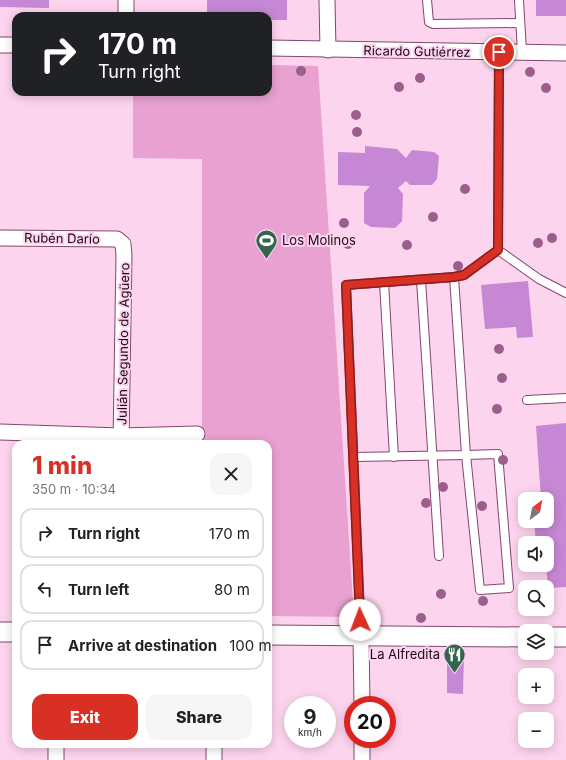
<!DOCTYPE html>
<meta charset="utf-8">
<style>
body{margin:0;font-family:Inter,sans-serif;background:#f6f6f6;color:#222;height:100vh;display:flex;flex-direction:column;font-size:15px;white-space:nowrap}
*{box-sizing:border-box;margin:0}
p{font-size:13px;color:#767676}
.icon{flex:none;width:22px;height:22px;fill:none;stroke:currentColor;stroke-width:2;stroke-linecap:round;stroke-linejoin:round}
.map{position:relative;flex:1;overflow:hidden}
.sheet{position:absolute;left:12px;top:440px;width:260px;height:308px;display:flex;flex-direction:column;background:#fff;border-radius:12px;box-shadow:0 2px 10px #0003}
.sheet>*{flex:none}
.guide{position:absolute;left:12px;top:12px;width:260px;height:84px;border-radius:12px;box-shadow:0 2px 10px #0003;background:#202124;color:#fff;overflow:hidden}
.needle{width:26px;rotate:32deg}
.fabs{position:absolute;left:518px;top:492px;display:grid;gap:8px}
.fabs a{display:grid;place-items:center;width:36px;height:36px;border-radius:8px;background:#fff;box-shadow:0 2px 10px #0003;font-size:20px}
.speed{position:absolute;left:284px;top:696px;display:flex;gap:8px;font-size:20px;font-weight:700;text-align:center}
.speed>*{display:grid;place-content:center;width:52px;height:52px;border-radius:50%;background:#fff;box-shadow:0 2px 10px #0003;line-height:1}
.speed small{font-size:10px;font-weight:400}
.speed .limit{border:6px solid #d22;background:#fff;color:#111}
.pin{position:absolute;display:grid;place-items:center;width:34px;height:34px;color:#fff;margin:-17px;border:2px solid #fff;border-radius:50%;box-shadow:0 1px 4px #0007}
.me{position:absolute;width:44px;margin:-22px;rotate:358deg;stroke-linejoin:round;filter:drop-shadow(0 0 3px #0008)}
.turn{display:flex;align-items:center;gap:14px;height:84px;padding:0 20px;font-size:18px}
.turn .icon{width:52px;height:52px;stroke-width:2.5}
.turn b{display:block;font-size:28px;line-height:34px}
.round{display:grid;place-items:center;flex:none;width:42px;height:42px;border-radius:12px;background:#f6f6f6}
.headline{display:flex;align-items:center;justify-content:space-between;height:68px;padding:0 20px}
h1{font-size:24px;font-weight:800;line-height:30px;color:#d93025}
.action{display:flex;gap:8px;margin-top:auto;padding:8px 20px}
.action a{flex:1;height:46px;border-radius:12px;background:#d93025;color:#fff;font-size:16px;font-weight:800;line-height:46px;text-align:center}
.action a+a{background:#f6f6f6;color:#222}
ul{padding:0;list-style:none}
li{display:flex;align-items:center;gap:12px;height:50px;margin:0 8px 6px;padding:0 12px;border:2px solid #e0e0e0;border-radius:12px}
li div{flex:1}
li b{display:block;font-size:15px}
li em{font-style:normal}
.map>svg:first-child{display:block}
</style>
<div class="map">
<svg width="566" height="760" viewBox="0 0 566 760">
<rect width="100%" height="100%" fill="#fdd4ee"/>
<polygon fill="#e8a1d0" points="268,65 318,66 354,617 268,616 268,444 202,444 202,159 133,158 133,92 268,92"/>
<g fill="#c687d4">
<polygon points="0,0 49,0 49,8 0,7"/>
<polygon points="207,0 287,0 287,20 268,20 268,16 207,16"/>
<rect x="536" y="0" width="30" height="16"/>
<polygon points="365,146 397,149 406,158 412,150 434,152 439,156 437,179 432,185 410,185 406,181 398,188 403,194 402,221 395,228 371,227 364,223 364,193 370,186 338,185 338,152 365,153"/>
<polygon points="528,281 533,337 517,338 516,327 485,329 481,285"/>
<polygon points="566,423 566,587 548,588 546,565 547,543 536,543 534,521 547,521 547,499 541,499 536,426"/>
<polygon points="447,655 464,655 463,694 447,693"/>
</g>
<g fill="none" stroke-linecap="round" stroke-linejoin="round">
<defs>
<g id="service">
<polyline points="427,0 429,22 433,24 520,23"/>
<polyline points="519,0 522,52"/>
<polyline points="498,250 539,279 566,293"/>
<polyline points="454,277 464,275 498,250 499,52"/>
<polyline points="421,280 439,556"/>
<polyline points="384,282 394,457"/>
<polyline points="527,400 566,398"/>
<polygon points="498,454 509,588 480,590 466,455"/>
<polyline points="354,457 466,455 454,277 346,285 361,636"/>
</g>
<g id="minor">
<polyline points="126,0 126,16"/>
<polyline points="327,0 328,50"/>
<polyline points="0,45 16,45"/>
<polyline points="268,48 566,53"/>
<polyline points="0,238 117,239 123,244 124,255 121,444"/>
<polyline points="0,432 121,436 197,434"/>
<polyline points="361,636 362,705"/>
<polyline points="362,739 362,760"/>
<polyline points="56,744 56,760"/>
<polyline points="214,760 214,744"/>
</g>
<g id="tertiary">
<polyline points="0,632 16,632"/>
<polyline points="268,635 525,637"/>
<polyline points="547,637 566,637"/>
</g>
</defs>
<use href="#service" stroke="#81476e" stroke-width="10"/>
<use href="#minor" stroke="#81476e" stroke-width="17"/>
<use href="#tertiary" stroke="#81476e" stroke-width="21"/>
<use href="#service" stroke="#fff" stroke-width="8"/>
<use href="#minor" stroke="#fff" stroke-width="15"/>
<use href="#tertiary" stroke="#fff" stroke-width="19"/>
</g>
<g fill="#9c5f8c">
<circle cx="301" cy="71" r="5"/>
<circle cx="530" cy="72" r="5"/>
<circle cx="420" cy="78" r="5"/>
<circle cx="399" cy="87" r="5"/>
<circle cx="546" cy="88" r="5"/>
<circle cx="356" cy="115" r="5"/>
<circle cx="357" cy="132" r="5"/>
<circle cx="465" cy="189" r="5"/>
<circle cx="433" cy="217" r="5"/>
<circle cx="344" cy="223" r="5"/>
<circle cx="552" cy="238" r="5"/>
<circle cx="538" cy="243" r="5"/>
<circle cx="348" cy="244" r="5"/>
<circle cx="407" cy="245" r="5"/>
<circle cx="458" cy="266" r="5"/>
<circle cx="499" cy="349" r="5"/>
<circle cx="502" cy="378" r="5"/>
<circle cx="497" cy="409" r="5"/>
<circle cx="503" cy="460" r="5"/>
<circle cx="443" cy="487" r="5"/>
<circle cx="426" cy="503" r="5"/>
<circle cx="482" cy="506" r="5"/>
<circle cx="441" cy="594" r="5"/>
<circle cx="483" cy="601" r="5"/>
<circle cx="421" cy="618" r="5"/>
</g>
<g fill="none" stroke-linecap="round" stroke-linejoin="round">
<defs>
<polyline id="route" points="360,620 346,285 454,277 464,275 498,250 499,52"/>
</defs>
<use href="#route" stroke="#8d1f18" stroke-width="10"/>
<use href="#route" stroke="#d93025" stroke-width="7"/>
</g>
<defs>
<symbol id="stadium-pin" viewBox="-11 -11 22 30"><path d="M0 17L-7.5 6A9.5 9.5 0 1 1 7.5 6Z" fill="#32674c" stroke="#fdd4ee"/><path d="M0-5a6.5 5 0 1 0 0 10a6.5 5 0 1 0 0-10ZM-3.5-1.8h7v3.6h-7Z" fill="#fff"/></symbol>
<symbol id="restaurant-pin" viewBox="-11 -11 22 30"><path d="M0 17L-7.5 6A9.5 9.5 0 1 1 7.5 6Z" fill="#32674c" stroke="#fdd4ee"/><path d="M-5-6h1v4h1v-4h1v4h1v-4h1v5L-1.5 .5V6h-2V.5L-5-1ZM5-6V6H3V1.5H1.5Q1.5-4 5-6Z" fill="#fff"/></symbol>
</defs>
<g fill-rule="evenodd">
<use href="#stadium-pin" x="254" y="228" width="25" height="34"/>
<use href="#restaurant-pin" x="442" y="642" width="25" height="34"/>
</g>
<g text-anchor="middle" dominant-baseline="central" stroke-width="4" stroke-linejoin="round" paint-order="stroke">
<g font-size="13" fill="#1e0818" stroke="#fdd4ee">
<text transform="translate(417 51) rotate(1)">Ricardo Gutiérrez</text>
<text transform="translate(62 238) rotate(1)">Rubén Darío</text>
<text transform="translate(123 344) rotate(-89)">Julián Segundo de Agüero</text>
</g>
<g font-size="13" fill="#1e0818" stroke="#fdd4ee" text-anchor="start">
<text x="282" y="240">Los Molinos</text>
<text x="440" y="654" text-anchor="end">La Alfredita</text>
</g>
</g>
</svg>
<div class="fabs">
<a><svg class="needle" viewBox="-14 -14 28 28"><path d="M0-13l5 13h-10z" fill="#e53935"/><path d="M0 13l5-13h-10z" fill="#767676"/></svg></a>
<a><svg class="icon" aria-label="sound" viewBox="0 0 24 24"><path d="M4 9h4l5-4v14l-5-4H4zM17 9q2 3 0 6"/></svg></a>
<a><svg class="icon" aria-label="search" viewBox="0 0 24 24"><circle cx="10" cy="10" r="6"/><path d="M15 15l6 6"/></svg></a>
<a><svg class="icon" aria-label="layers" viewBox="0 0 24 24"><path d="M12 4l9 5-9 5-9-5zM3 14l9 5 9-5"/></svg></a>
<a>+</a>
<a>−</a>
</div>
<div class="speed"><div>9<small>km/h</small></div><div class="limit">20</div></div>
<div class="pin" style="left:499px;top:52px;background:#d93025"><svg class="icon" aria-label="arrive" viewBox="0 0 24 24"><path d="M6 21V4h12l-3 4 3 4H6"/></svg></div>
<svg class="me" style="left:360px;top:620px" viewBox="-20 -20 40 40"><circle r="19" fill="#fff"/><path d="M0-13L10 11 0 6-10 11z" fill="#d93025"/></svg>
<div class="guide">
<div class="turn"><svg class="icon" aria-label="right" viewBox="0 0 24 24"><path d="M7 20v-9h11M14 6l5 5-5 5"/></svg><div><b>170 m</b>Turn right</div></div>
</div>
<section class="sheet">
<div class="headline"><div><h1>1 min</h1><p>350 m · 10:34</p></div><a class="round"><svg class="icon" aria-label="close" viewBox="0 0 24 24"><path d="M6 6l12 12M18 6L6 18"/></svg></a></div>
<ul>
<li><svg class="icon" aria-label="right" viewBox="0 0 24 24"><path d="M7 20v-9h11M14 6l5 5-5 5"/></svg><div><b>Turn right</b></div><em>170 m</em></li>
<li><svg class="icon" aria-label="left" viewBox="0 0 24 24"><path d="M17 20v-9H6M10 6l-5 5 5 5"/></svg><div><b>Turn left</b></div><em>80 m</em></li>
<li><svg class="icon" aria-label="arrive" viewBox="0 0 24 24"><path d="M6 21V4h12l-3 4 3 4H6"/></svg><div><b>Arrive at destination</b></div><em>100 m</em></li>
</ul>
<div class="action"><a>Exit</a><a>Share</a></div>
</section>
</div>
